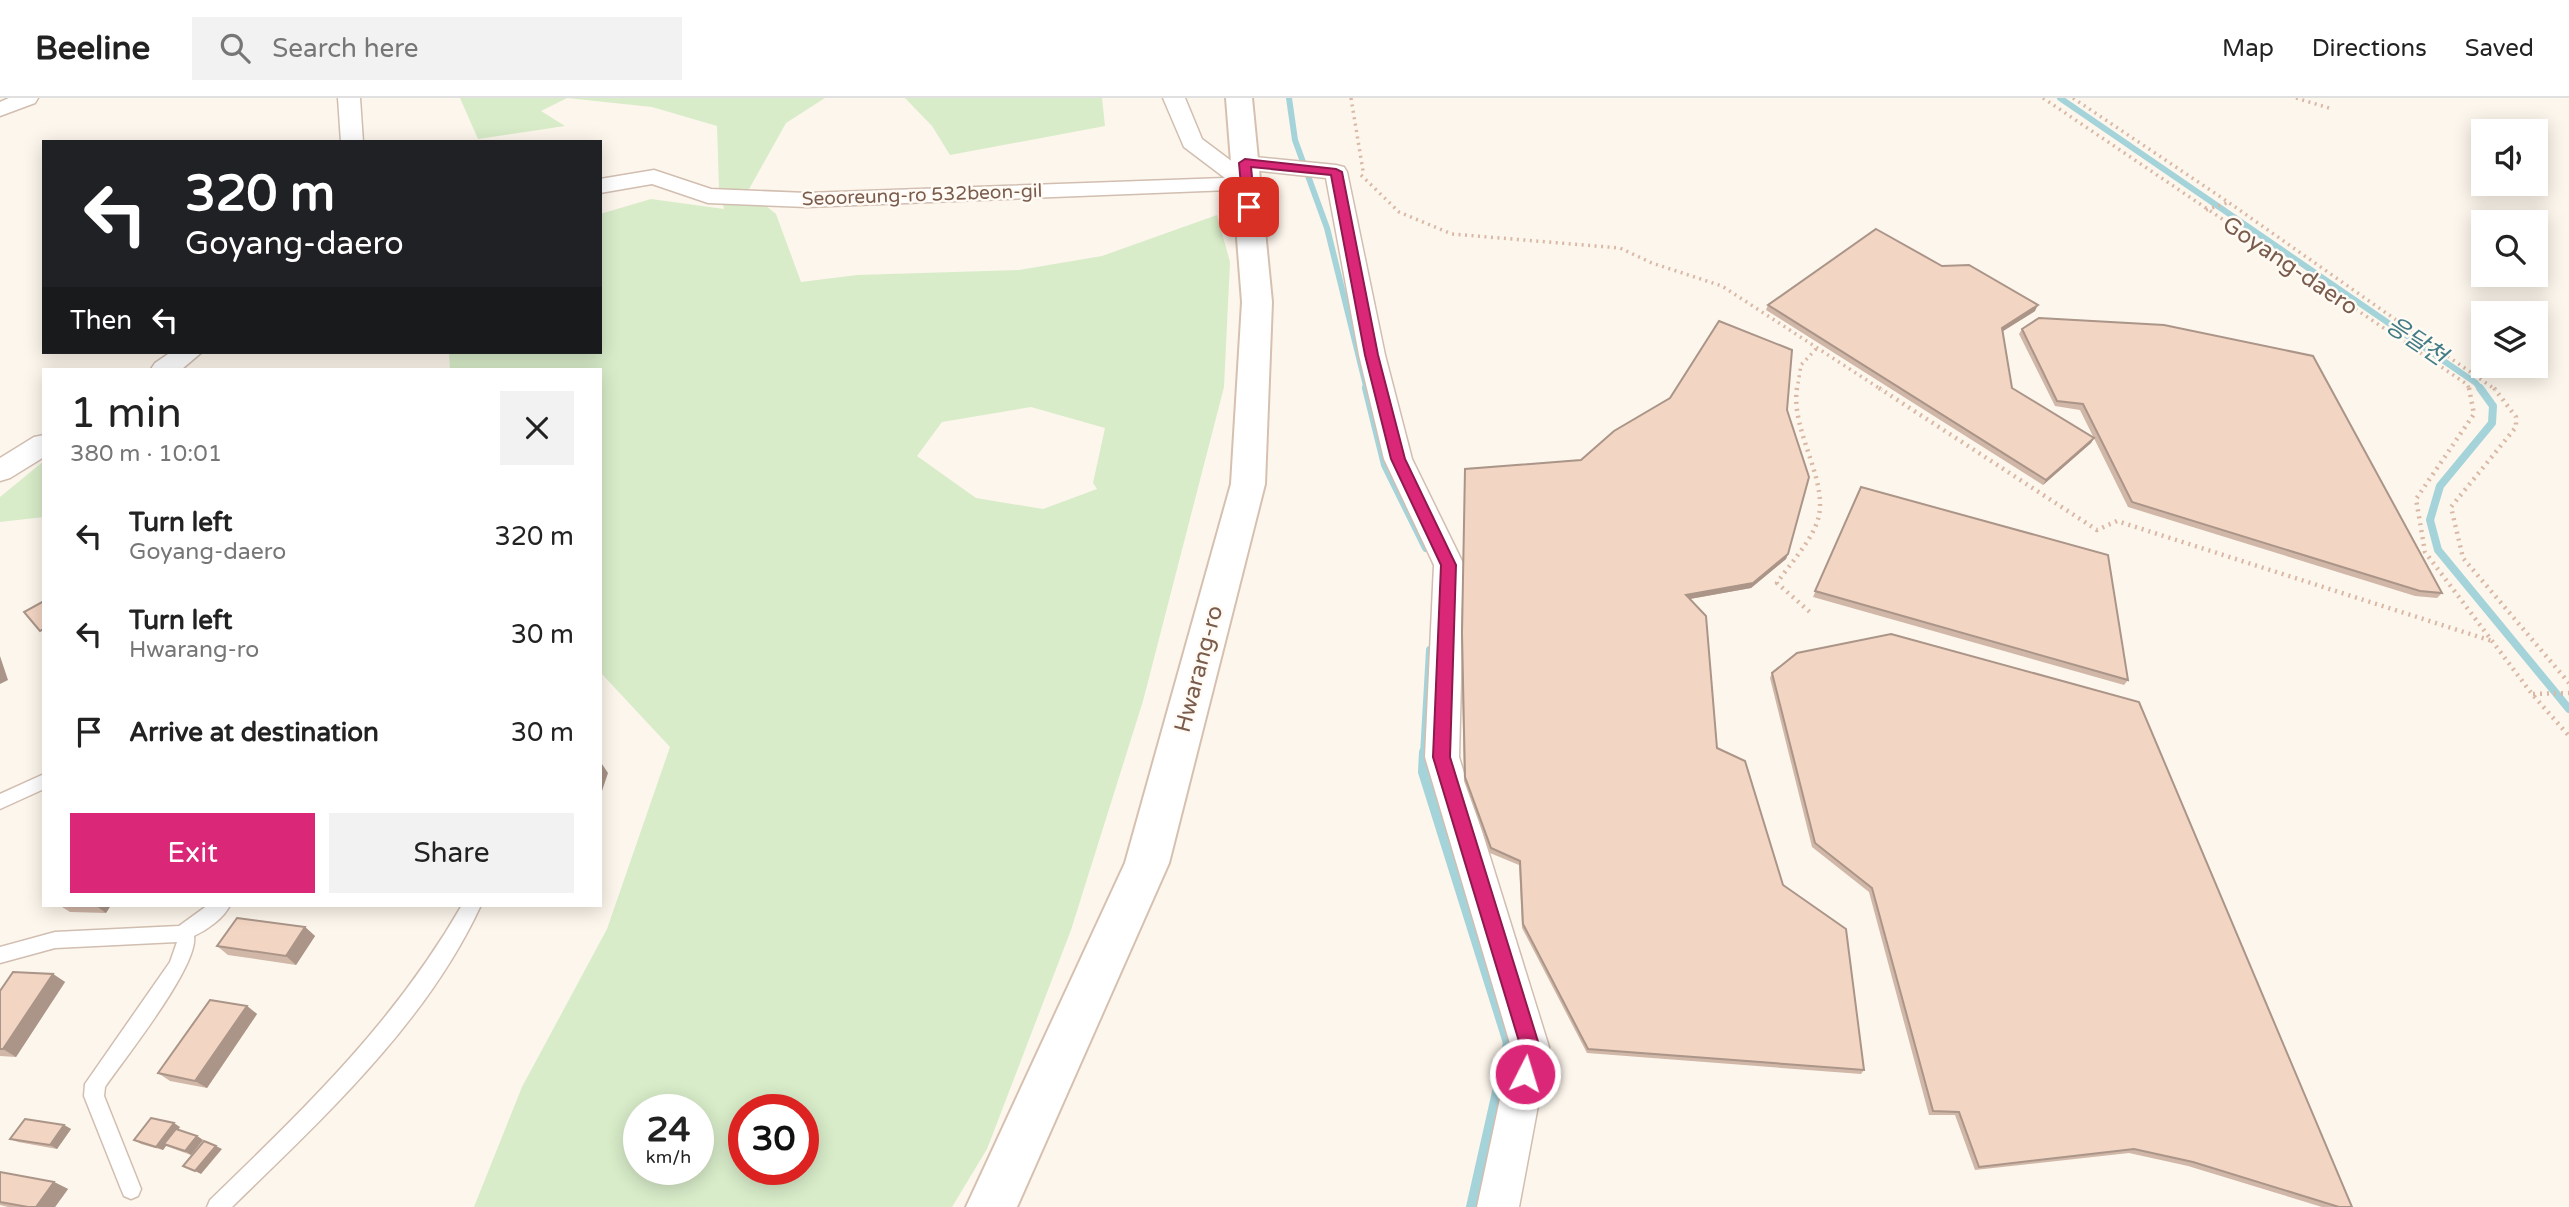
<!DOCTYPE html>
<meta charset="utf-8">
<style>
body{margin:0;font-family:"Varela Round","Noto Sans KR",sans-serif;background:#f2f2f2;color:#222;height:100vh;display:flex;flex-direction:column;font-size:26px;white-space:nowrap}
*{box-sizing:border-box;margin:0}
p{font-size:23px;color:#767676}
.icon{flex:none;width:38px;height:38px;fill:none;stroke:currentColor;stroke-width:2;stroke-linecap:round;stroke-linejoin:round}
.map{position:relative;flex:1;overflow:hidden}
.panel{position:absolute;left:42px;top:270px;width:560px;height:539px;display:flex;flex-direction:column;background:#fff;border-radius:0px;box-shadow:0 4px 18px #0003}
.panel>*{flex:none}
.banner{position:absolute;left:42px;top:42px;width:560px;height:214px;border-radius:0px;box-shadow:0 4px 18px #0003;background:#202124;color:#fff;overflow:hidden}
.tools{position:absolute;left:2471px;top:21px;display:grid;gap:14px}
.tools a{display:grid;place-items:center;width:77px;height:77px;border-radius:0px;background:#fff;box-shadow:0 4px 18px #0003;font-size:35px}
.speed{position:absolute;left:623px;top:996px;display:flex;gap:14px;font-size:35px;font-weight:700;text-align:center}
.speed>*{display:grid;place-content:center;width:91px;height:91px;border-radius:50%;background:#fff;box-shadow:0 4px 18px #0003;line-height:1}
.speed small{font-size:18px;font-weight:400}
.speed .limit{border:10px solid #d22;background:#fff;color:#111}
.pin{position:absolute;display:grid;place-items:center;width:60px;height:60px;color:#fff;margin:-30px;border-radius:14px;box-shadow:0 4px 10px #0006}
.me{position:absolute;width:77px;margin:-38px;rotate:5deg;stroke-linejoin:round;filter:drop-shadow(0 0 5px #0008)}
.turn{display:flex;align-items:center;gap:24px;height:147px;padding:0 28px;font-size:32px}
.turn .icon{width:91px;height:91px;stroke-width:2.5}
.turn b{display:block;font-size:49px;line-height:60px}
.then{display:flex;align-items:center;height:66px;padding:0 28px;background:#0003;gap:14px;font-size:26px}
.round{display:grid;place-items:center;flex:none;width:74px;height:74px;border-radius:0px;background:#f2f2f2}
.overview{display:flex;align-items:center;justify-content:space-between;height:119px;padding:0 28px}
h1{font-size:42px;font-weight:600;line-height:52px}
.action{display:flex;gap:14px;margin-top:auto;padding:14px 28px}
.action a{flex:1;height:80px;border-radius:0px;background:#db2777;color:#fff;font-size:28px;font-weight:600;line-height:80px;text-align:center}
.action a+a{background:#f2f2f2;color:#222}
ul{padding:0;list-style:none}
li{display:flex;align-items:center;gap:21px;height:98px;padding:0 28px}
li div{flex:1}
li b{display:block;font-size:26px}
li em{font-style:normal}
header{display:flex;align-items:center;gap:42px;box-sizing:border-box;height:98px;padding:0 35px;background:#fff;border-bottom:2px solid #e0e0e0}
header strong{font-size:33px}
nav{display:flex;gap:38px;margin-inline-start:auto;font-size:24px}
.search{width:490px;height:63px;background:#f2f2f2;display:flex;align-items:center;gap:18px;box-sizing:border-box;padding:0 24px;border-radius:0px;color:#767676;font-size:26px}
.map>svg:first-child{display:block}
</style>
<header>
<strong>Beeline</strong>
<div class="search"><svg class="icon" aria-label="search" viewBox="0 0 24 24"><circle cx="10" cy="10" r="6"/><path d="M15 15l6 6"/></svg>Search here</div>
<nav><a>Map</a><a>Directions</a><a>Saved</a></nav>
</header>
<div class="map">
<svg width="2569" height="1109" viewBox="0 0 2569 1109">
<rect width="100%" height="100%" fill="#fdf6ec"/>
<g fill="#d8ecc9" fill-rule="evenodd">
<polygon points="460,0 567,0 541,13 565,28 478,41"/>
<path d="M567,0H825L786,25L748,93L776,116L801,184L857,177L1019,172L1102,158L1217,117L1230,164L1224,289L1143,603L1071,832L987,1051L952,1109H474L522,989L607,831L670,649L600,574V271H450L449,254H600V116L651,101L724,111L719,90L717,28L652,9ZM1031,309L1105,330L1093,385L1097,391L1043,411L976,400L917,358L942,324ZM639,1012H698V1071H639ZM744,1012H803V1071H744Z"/>
<polygon points="905,0 1102,0 1105,28 950,57 932,28"/>
<polygon points="44,363 44,419 0,424 0,399"/>
</g>
<g fill="none" stroke-linecap="round" stroke-linejoin="round">
<g stroke="#a5d3da" stroke-width="6">
<polyline points="1289,0 1295,42 1327,130 1367,292"/>
<polyline points="2060,0 2476,285 2481,292"/>
</g>
<g stroke="#a5d3da" stroke-width="8">
<polyline points="1366,290 1385,367 1426,450"/>
<polyline points="2480,290 2493,308 2492,325 2440,388 2430,422 2438,452 2569,611"/>
<polyline points="1424,656 1430,552"/>
</g>
<polyline stroke="#a5d3da" stroke-width="10" points="1424,654 1423,674 1508,945 1471,1109"/>
<defs>
<g id="lane">
<polygon points="44,676 44,691 0,711 0,696"/>
<path d="M208,807H230C224,820 207,832 194,838C199,868 124,961 105,989L104,998L141,1091L138,1098L131,1101L124,1098L121,1091L84,998L85,986L170,864L177,844L55,850L0,865V849L55,834L179,828Z"/>
<path d="M462,807H481C426,926 324,1019 232,1109H207L210,1102C307,1008 394,925 462,807Z"/>
</g>
<g id="street">
<polygon points="9,0 38,0 35,5 0,18 0,4"/>
<polygon points="338,0 360,0 363,44 341,44"/>
<polygon points="1163,0 1185,0 1202,41 1234,65 1237,60 1245,58 1336,67 1344,69 1347,74 1385,257 1412,361 1464,467 1459,659 1549,949 1519,1109 1477,1109 1511,949 1425,659 1434,467 1384,361 1359,257 1326,80 1242,71 1258,86 1255,91 807,109 708,105 652,86 600,95 600,81 654,72 711,91 807,95 1225,80 1184,49"/>
<polygon points="171,254 202,254 182,271 151,271 155,265"/>
<polygon points="44,337 44,359 10,380 0,383 0,360 34,339"/>
</g>
<polygon id="secondary" points="1226,0 1252,0 1272,204 1265,386 1169,765 1017,1109 966,1109 1125,765 1231,386 1242,204"/>
</defs>
<use href="#lane" stroke="#d1beb0" stroke-width="3"/>
<use href="#street" stroke="#d1beb0" stroke-width="3"/>
<use href="#secondary" stroke="#d6c0b0" stroke-width="4"/>
<g stroke="#d9b8a5" stroke-width="3.5" stroke-dasharray="2 4.5" stroke-linecap="butt">
<polyline points="1351,0 1363,73"/>
<polyline points="2043,0 2468,287 2469,292"/>
<polyline points="2073,0 2228,104 2496,292"/>
<polyline points="2296,0 2329,10"/>
<polyline points="1361,77 1399,114 1452,136 1620,150 1652,165 1722,188 1882,292"/>
<polyline points="2206,112 2227,105"/>
<polyline points="1797,292 1801,267 1817,250"/>
</g>
<g stroke="#d9b8a5" stroke-width="4.5" stroke-dasharray="2 5" stroke-linecap="butt">
<path d="M1797,290C1790,335 1833,387 1816,427C1808,447 1789,467 1777,485L1811,515"/>
<polyline points="1879,290 2097,432 2117,423 2492,543"/>
<polyline points="2469,290 2474,316 2416,401 2425,454 2532,596 2569,638"/>
<polyline points="2494,290 2516,319 2516,329 2451,409 2463,460 2569,585"/>
<polyline points="2533,596 2569,595"/>
</g>
<use href="#lane" fill="#fff" fill-rule="evenodd"/>
<use href="#street" fill="#fff" fill-rule="evenodd"/>
<use href="#secondary" fill="#fff" fill-rule="evenodd"/>
</g>
<g fill="#d1b7a8">
<polygon points="1942,168 2035,213 2003,233 2012,290 2094,340 2091,345 2043,387 1766,212 1768,207"/>
<polygon points="2022,231 2442,495 2437,500 2415,498 2128,409 2080,312 2055,308 2019,236"/>
<polygon points="1787,312 1788,456 1786,461 1751,490 1690,501 1717,650 1783,787 1864,972 1861,976 1587,955 1522,830 1519,767 1490,755 1464,683 1461,540 1465,371 1581,362"/>
<polygon points="1861,389 2128,582 2124,587 1813,499"/>
<polygon points="1772,575 2352,1109 2322,1109 2188,1068 2129,1055 1975,1072 1955,1017 1929,1017 1869,794 1812,749 1770,580"/>
<polygon points="59,807 111,807 106,815 70,814"/>
<polygon points="305,829 315,838 296,867 228,857 217,848"/>
<polygon points="53,876 65,884 16,959 0,958 0,893"/>
<polygon points="247,908 257,916 207,990 170,983 158,975"/>
<polygon points="64,1027 71,1031 57,1051 18,1044 10,1041"/>
<polygon points="180,1029 178,1032 197,1038 203,1042 191,1057 166,1048 163,1052 141,1046 134,1042"/>
<polygon points="0,1074 54,1084 68,1091 55,1109 8,1109 0,1107"/>
</g>
<g fill="#aa9588">
<polygon points="2038,207 2035,213 2000,235 2002,230"/>
<polygon points="2094,340 2091,345 2043,387 2046,382"/>
<polygon points="1788,456 1786,461 1751,490 1684,502 1686,497"/>
<polygon points="0,558 8,582 0,586"/>
<polygon points="602,666 608,675 600,699 600,671"/>
<polygon points="95,807 111,807 106,815"/>
<polygon points="305,829 315,838 296,867 286,858"/>
<polygon points="53,876 65,884 16,959 3,951"/>
<polygon points="247,908 257,916 207,990 195,983"/>
<polygon points="174,1025 180,1029 163,1052 156,1049"/>
<polygon points="64,1027 71,1031 57,1051 50,1047"/>
<polygon points="197,1038 203,1042 191,1057 185,1053"/>
<polygon points="216,1048 222,1051 201,1076 195,1073"/>
<polygon points="54,1084 68,1091 55,1109 36,1109"/>
</g>
<g fill="#f3d5c3" stroke="#aa9588" stroke-width="2">
<polygon points="1876,131 1942,168 1969,167 2038,207 2002,230 2012,290 2094,340 2046,382 1768,207"/>
<polygon points="2039,220 2164,227 2313,258 2442,495 2420,493 2132,404 2083,306 2057,303 2022,231"/>
<polygon points="1719,223 1792,252 1787,312 1809,379 1788,456 1753,485 1686,497 1706,518 1717,650 1745,663 1783,787 1846,831 1864,972 1588,951 1523,826 1520,763 1491,750 1465,679 1462,535 1465,371 1581,362 1614,333 1670,300"/>
<polygon points="1861,389 2108,457 2128,582 1815,493"/>
<polygon points="44,503 44,531 40,533 24,514"/>
<polygon points="1891,536 2139,604 2352,1109 2339,1109 2193,1064 2134,1051 1979,1069 1959,1014 1933,1013 1872,790 1815,745 1772,575 1797,555"/>
<polygon points="237,820 305,829 286,858 217,848"/>
<polygon points="13,874 53,876 3,951 0,951 0,893"/>
<polygon points="210,902 247,908 195,983 158,975"/>
<polygon points="151,1020 174,1025 156,1049 134,1042"/>
<polygon points="25,1021 64,1027 50,1047 10,1041"/>
<polygon points="176,1031 197,1038 185,1053 164,1046"/>
<polygon points="204,1043 216,1048 195,1073 183,1068"/>
<polygon points="0,1074 54,1084 36,1109 28,1109 0,1104"/>
</g>
<polygon fill="#db2777" stroke="#8e194d" stroke-width="2" points="1245,61 1336,71 1342,74 1378,257 1405,361 1456,467 1450,659 1540,950 1532,983 1525,986 1518,983 1515,976 1521,950 1433,659 1441,467 1391,361 1365,257 1331,77 1251,69 1255,109 1249,113 1243,109 1239,65"/>
<g text-anchor="middle" dominant-baseline="central" stroke-width="5" stroke-linejoin="round" paint-order="stroke">
<g font-size="19" fill="#7a5c4d" stroke="#fffaf3">
<text transform="translate(922 97) rotate(-2)">Seooreung-ro 532beon-gil</text>
</g>
<g font-size="23" fill="#7a5c4d" stroke="#fffaf3">
<text transform="translate(2290 168) rotate(34)">Goyang-daero</text>
<text transform="translate(1199 571) rotate(-75)">Hwarang-ro</text>
</g>
<g font-size="24" font-style="italic" fill="#437c86" stroke="#fffaf3">
<text transform="translate(2416 243) rotate(34)">응달천</text>
</g>
</g>
</svg>
<div class="tools">
<a><svg class="icon" aria-label="sound" viewBox="0 0 24 24"><path d="M4 9h4l5-4v14l-5-4H4zM17 9q2 3 0 6"/></svg></a>
<a><svg class="icon" aria-label="search" viewBox="0 0 24 24"><circle cx="10" cy="10" r="6"/><path d="M15 15l6 6"/></svg></a>
<a><svg class="icon" aria-label="layers" viewBox="0 0 24 24"><path d="M12 4l9 5-9 5-9-5zM3 14l9 5 9-5"/></svg></a>
</div>
<div class="speed"><div>24<small>km/h</small></div><div class="limit">30</div></div>
<div class="pin" style="left:1249px;top:109px;background:#d93025"><svg class="icon" aria-label="arrive" viewBox="0 0 24 24"><path d="M6 21V4h12l-3 4 3 4H6"/></svg></div>
<svg class="me" style="left:1525px;top:976px" viewBox="-20 -20 40 40"><circle r="17" fill="#db2777" stroke="#fff" stroke-width="3"/><path d="M0-11L8 9 0 5-8 9z" fill="#fff"/></svg>
<div class="banner">
<div class="turn"><svg class="icon" aria-label="left" viewBox="0 0 24 24"><path d="M17 20v-9H6M10 6l-5 5 5 5"/></svg><div><b>320 m</b>Goyang-daero</div></div>
<div class="then">Then<svg class="icon" aria-label="left" viewBox="0 0 24 24"><path d="M17 20v-9H6M10 6l-5 5 5 5"/></svg></div>
</div>
<section class="panel">
<div class="overview"><div><h1>1 min</h1><p>380 m · 10:01</p></div><a class="round"><svg class="icon" aria-label="close" viewBox="0 0 24 24"><path d="M6 6l12 12M18 6L6 18"/></svg></a></div>
<ul>
<li><svg class="icon" aria-label="left" viewBox="0 0 24 24"><path d="M17 20v-9H6M10 6l-5 5 5 5"/></svg><div><b>Turn left</b><p>Goyang-daero</p></div><em>320 m</em></li>
<li><svg class="icon" aria-label="left" viewBox="0 0 24 24"><path d="M17 20v-9H6M10 6l-5 5 5 5"/></svg><div><b>Turn left</b><p>Hwarang-ro</p></div><em>30 m</em></li>
<li><svg class="icon" aria-label="arrive" viewBox="0 0 24 24"><path d="M6 21V4h12l-3 4 3 4H6"/></svg><div><b>Arrive at destination</b></div><em>30 m</em></li>
</ul>
<div class="action"><a>Exit</a><a>Share</a></div>
</section>
</div>
